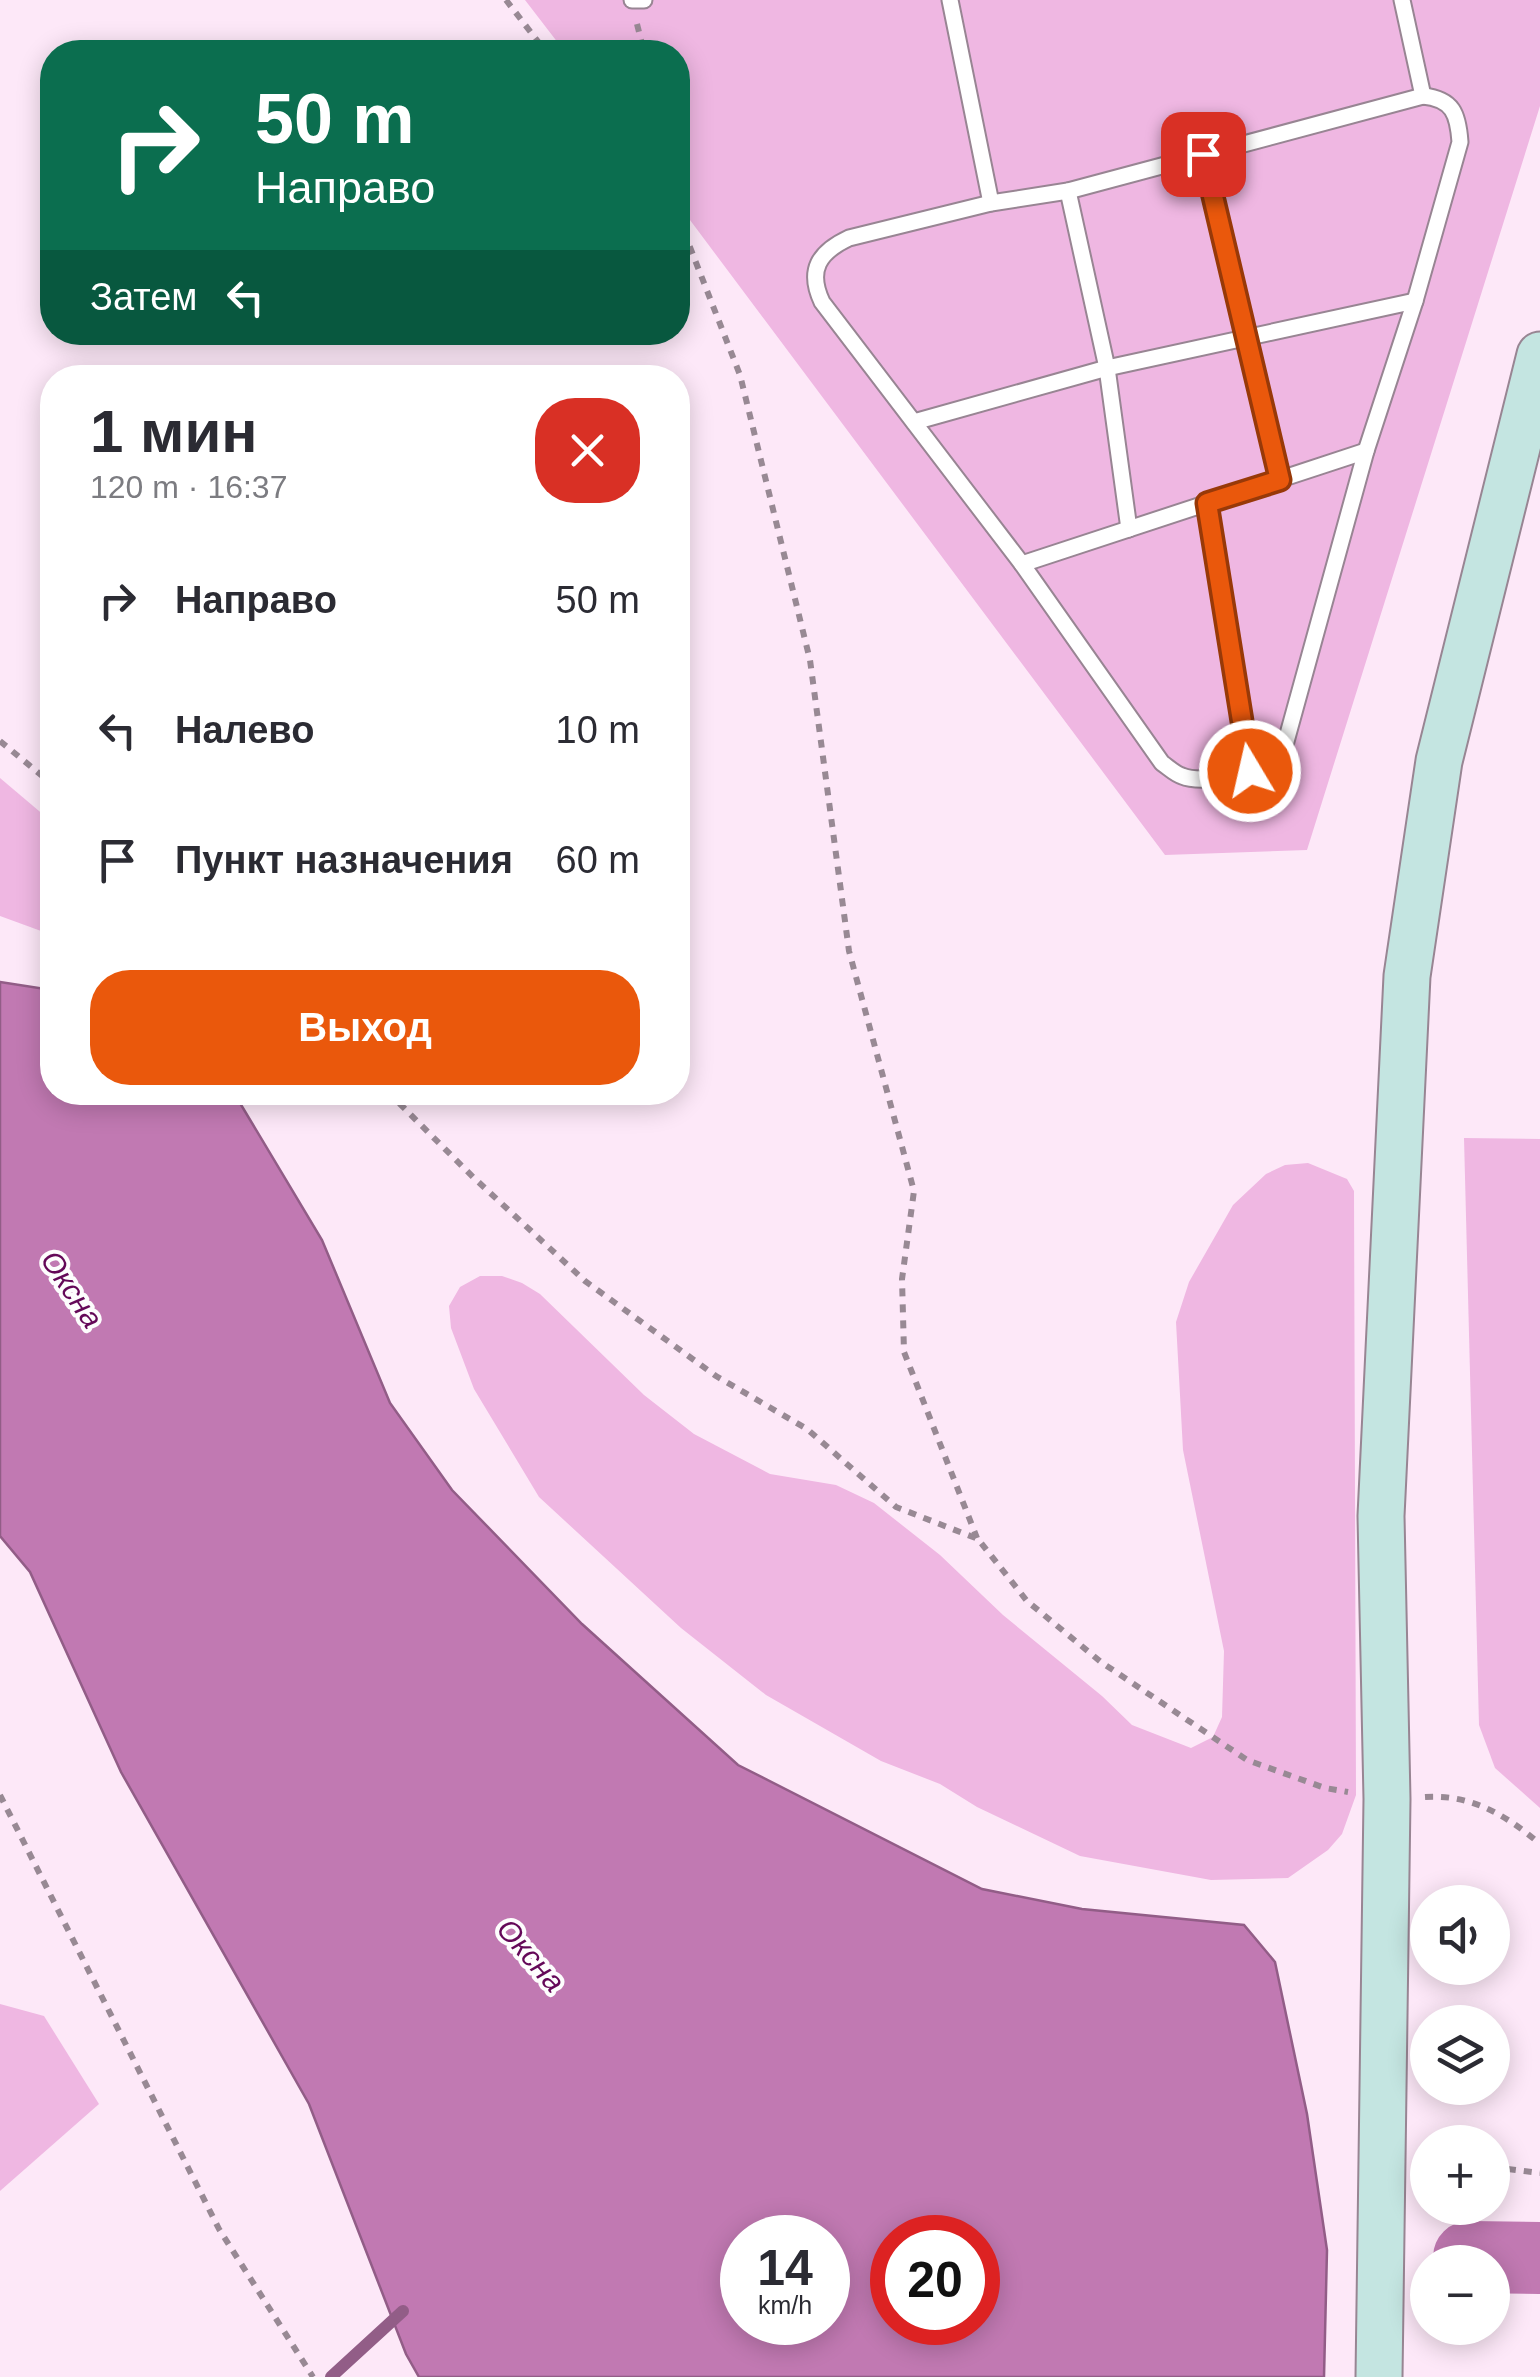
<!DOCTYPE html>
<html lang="ru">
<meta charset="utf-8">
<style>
body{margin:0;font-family:Arial,sans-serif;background:#f2f2f3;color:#2b2b33;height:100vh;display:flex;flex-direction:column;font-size:38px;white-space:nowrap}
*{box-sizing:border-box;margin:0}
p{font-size:32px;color:#7c7c81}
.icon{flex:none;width:55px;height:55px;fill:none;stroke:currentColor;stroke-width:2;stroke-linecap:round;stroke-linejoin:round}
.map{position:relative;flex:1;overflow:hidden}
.panel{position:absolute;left:40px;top:365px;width:650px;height:740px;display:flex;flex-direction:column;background:#fff;border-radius:40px;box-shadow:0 5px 25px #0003}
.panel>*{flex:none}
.hud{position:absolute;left:40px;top:40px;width:650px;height:305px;border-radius:40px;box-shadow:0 5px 25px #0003;background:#0b6e4f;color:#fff;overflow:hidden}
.controls{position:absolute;left:1410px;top:1885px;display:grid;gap:20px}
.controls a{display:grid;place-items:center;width:100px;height:100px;border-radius:50%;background:#fff;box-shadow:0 5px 25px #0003;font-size:50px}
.speed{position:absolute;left:720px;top:2215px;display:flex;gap:20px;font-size:50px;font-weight:700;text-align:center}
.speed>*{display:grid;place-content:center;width:130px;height:130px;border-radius:50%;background:#fff;box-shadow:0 5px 25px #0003;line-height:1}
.speed small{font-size:25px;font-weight:400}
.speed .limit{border:15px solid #d22;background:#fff;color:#111}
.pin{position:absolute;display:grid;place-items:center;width:85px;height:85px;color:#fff;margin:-42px;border-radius:20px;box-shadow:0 5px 15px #0006}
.me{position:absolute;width:110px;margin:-55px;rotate:351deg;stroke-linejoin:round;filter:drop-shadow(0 0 8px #0008)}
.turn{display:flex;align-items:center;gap:35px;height:210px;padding:0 50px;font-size:45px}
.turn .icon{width:130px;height:130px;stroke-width:2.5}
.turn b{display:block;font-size:70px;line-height:85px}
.then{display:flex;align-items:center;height:95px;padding:0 50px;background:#0003;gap:20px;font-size:38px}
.round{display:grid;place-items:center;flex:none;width:105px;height:105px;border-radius:40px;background:#f2f2f3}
.summary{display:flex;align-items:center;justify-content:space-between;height:170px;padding:0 50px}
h1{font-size:60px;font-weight:700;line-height:75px}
.cta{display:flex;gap:20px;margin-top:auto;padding:20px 50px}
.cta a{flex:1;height:115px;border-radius:40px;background:#ea580c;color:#fff;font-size:40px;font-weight:700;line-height:115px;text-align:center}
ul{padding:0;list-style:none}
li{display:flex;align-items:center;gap:30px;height:130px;padding:0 50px}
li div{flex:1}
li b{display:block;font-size:38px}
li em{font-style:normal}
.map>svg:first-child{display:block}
</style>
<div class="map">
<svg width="1540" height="2377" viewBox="0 0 1540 2377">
<rect width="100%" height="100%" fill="#fde8f8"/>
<g fill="#efb7e2">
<polygon points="525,0 1540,0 1540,106 1307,850 1165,855 678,204 678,52 565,52"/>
<polygon points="0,778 52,822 52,935 0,916"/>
<polygon points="1464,1138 1540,1139 1540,1808 1495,1768 1479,1725"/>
<polygon points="1308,1163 1347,1179 1354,1191 1356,1795 1342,1834 1328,1850 1288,1878 1211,1880 1080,1856 977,1807 940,1784 881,1761 766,1695 681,1628 539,1497 474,1389 451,1328 449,1306 460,1287 480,1276 502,1276 522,1283 540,1294 644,1395 694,1434 770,1474 836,1485 874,1503 940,1555 1003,1615 1102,1696 1132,1725 1191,1748 1213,1737 1222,1717 1224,1651 1183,1450 1176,1322 1189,1282 1233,1205 1266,1174 1285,1165"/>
<polygon points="0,2004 44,2016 99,2104 0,2191"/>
</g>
<path fill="#c179b2" stroke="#925d87" stroke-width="2.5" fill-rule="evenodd" d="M0,982L52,990V1092L234,1093L322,1240L390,1403L452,1490L582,1624L738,1765L982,1889L1082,1909L1244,1925L1275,1962L1307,2114L1327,2250L1324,2377H419L406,2354L309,2104L121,1772L30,1572L0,1536ZM742,2238H828V2322H742ZM892,2238H978V2322H892Z"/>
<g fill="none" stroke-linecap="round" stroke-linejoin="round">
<polyline stroke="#925d87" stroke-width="12" points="331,2377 403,2311"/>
<polyline stroke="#c179b2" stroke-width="72" points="1469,2257 1540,2258"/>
<defs>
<g id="lane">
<polyline points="632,0 644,0"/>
<polyline points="950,0 991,203"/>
<polyline points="1402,0 1423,96"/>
<path d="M1423,96C1453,99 1458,114 1460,142L1415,301L1366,451L1282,756C1267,772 1203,785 1182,776C1175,774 1168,767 1162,763L1022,564L822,302C807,270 819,252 849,238L991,203L1068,191Z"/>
<polyline points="1203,154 1280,479"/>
<polyline points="1068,191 1107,368 1129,529"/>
<polyline points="914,422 1107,368 1415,301"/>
<polyline points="1207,503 1250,771"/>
<polyline points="1022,564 1366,451"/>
</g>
<polyline id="secondary" points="1379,2377 1387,1799 1381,1516 1407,976 1439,761 1540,355"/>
</defs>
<use href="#lane" stroke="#988593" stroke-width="19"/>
<use href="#secondary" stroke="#988593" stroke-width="49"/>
<g stroke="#988994" stroke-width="6" stroke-dasharray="8 8" stroke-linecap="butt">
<polyline points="506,0 546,52"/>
<polyline points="637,24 644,52"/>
<polyline points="678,200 686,237 740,375 810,660 849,951 914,1191 902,1279 904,1352 977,1538"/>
<polyline points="0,741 52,784"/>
<polyline points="388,1092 473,1177 585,1281 716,1376 807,1429 896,1507 978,1539 1027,1601 1101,1662 1247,1760 1325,1788 1348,1792"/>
<polyline points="0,1795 219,2229 313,2377"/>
<path d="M1425,1797C1471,1794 1506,1815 1540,1844"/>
<polyline points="1492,2167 1540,2173"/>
</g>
<use href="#lane" stroke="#fff" stroke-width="15"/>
<use href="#secondary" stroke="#c4e5e1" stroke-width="45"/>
</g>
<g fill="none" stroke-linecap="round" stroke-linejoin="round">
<defs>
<polyline id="route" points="1203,154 1280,480 1207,503 1250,771"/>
</defs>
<use href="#route" stroke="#983908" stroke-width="25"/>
<use href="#route" stroke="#ea580c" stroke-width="18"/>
</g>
<g text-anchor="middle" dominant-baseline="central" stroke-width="8" stroke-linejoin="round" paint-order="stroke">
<g font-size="30" font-style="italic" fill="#640858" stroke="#fdfdfd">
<text transform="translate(72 1289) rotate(56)">Оксна</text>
<text transform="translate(531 1955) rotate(49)">Оксна</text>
</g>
</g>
</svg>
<div class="controls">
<a><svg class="icon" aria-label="sound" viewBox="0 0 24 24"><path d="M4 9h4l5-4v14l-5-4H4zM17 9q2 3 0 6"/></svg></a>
<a><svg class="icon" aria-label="layers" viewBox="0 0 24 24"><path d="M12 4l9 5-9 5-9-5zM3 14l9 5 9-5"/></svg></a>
<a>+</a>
<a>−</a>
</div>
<div class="speed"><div>14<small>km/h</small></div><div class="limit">20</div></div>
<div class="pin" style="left:1203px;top:154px;background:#d93025"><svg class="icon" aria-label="arrive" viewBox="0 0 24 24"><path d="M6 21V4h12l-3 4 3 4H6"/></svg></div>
<svg class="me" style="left:1250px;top:771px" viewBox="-20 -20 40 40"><circle r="17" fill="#ea580c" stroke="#fff" stroke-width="3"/><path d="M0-11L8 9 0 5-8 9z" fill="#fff"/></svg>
<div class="hud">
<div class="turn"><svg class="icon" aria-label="right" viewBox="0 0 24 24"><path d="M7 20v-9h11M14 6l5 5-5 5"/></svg><div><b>50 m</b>Направо</div></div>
<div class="then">Затем<svg class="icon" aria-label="left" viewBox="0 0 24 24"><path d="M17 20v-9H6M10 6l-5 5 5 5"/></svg></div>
</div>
<section class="panel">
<div class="summary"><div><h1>1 мин</h1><p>120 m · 16:37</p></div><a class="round" style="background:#d93025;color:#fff"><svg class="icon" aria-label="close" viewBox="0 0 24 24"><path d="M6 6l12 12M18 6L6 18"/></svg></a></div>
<ul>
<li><svg class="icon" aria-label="right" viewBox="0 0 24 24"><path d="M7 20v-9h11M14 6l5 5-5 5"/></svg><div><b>Направо</b></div><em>50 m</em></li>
<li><svg class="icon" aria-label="left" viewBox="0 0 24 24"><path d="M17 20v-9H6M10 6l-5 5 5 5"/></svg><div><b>Налево</b></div><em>10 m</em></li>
<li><svg class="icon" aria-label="arrive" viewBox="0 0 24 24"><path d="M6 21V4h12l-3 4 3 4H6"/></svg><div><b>Пункт назначения</b></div><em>60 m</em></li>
</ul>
<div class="cta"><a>Выход</a></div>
</section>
</div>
